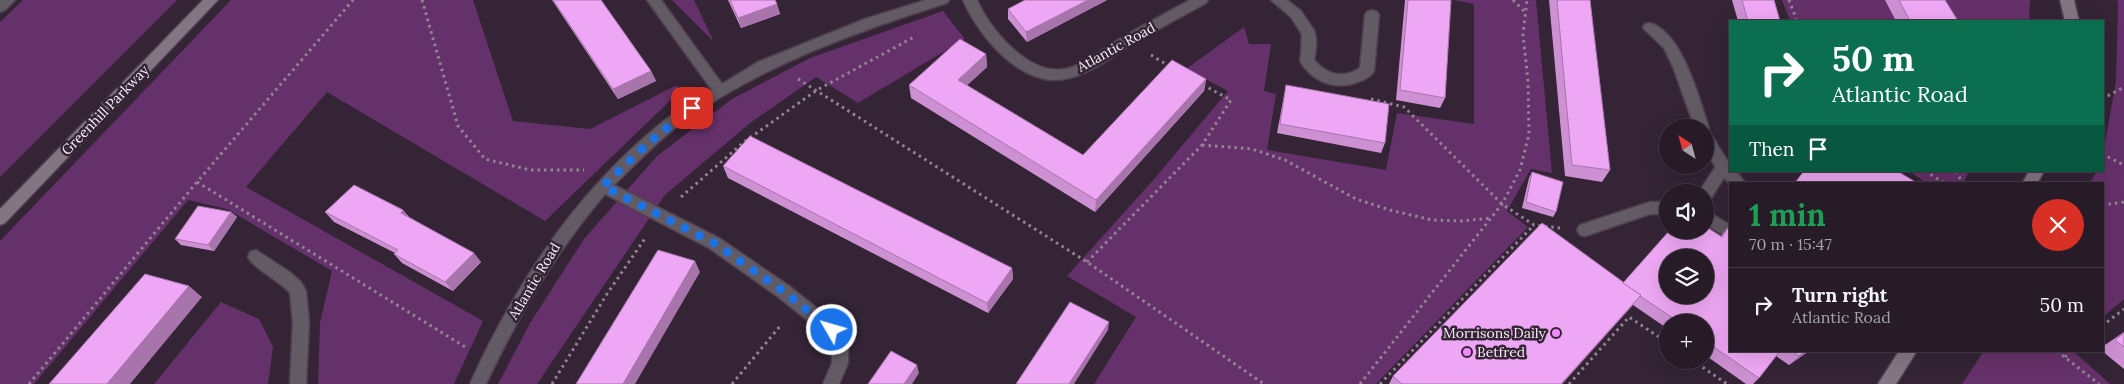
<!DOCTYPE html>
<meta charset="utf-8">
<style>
body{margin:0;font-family:Lora,serif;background:#332834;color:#f1f3f6;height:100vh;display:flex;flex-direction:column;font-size:19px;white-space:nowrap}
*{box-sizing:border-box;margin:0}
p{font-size:16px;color:#a4a1a8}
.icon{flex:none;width:28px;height:28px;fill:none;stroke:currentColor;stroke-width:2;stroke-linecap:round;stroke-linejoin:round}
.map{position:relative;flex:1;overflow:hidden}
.panel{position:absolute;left:1729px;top:182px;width:375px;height:170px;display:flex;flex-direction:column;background:#271b28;border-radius:0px;box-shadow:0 5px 20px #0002,0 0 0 1px #433945}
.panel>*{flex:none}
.top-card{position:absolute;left:1729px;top:20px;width:375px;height:152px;border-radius:0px;box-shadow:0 5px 20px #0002,0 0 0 1px #433945;background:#0b6e4f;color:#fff;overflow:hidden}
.needle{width:32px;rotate:324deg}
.tools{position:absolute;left:1659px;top:119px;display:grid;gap:10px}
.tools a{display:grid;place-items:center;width:55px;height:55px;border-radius:50%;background:#271b28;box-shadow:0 5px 20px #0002,0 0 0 1px #433945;font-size:25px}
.pin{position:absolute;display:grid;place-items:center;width:42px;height:42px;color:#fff;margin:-21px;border-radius:10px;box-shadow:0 2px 8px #0006}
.me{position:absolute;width:55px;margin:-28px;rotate:308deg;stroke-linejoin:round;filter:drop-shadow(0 0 4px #0008)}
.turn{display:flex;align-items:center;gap:18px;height:105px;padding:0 20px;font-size:22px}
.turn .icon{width:65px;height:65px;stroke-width:2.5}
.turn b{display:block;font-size:35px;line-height:42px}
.then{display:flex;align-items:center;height:48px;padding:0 20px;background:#0003;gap:10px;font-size:19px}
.round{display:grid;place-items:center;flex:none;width:52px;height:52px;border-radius:26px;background:#332834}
.head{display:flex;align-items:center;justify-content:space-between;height:85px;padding:0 20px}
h1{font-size:30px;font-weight:800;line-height:38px;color:#1e9e55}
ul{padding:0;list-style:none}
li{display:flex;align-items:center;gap:15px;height:75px;padding:0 20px;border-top:1px solid #433945}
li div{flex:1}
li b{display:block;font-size:19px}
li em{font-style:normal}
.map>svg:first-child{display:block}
</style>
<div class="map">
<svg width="2124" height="384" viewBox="0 0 2124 384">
<rect width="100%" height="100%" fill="#342436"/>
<g fill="#65316a">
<polygon points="23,0 177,0 0,177 0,22"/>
<polygon points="231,0 473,0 513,121 590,129 677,85 678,93 545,221 327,92 246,187 483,321 454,384 318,384 320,323 332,271 227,209 188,200 34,384 0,384 0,241"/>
<polygon points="672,0 694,0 714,42"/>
<polygon points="1454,0 1536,0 1552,173 1531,169 1507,211 1528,227 1376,384 1094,384 1136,317 1067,276 1155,178 1228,91 1186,69 1244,27 1249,44 1271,44 1264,91 1276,94 1267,150 1386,170 1397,113 1474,124 1474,4"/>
<polygon points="1782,0 2030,0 2029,21 1790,21"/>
<polygon points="2117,0 2124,0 2124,299 2103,317 2102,184 2089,184 2097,171 2102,171 2103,154 2116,81 2118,5"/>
<polygon points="943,11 965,39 858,103 816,77 750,123 665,195 537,384 498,384 530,323 584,239 657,156 732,99 810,58"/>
<polygon points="1909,171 1969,171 1963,184 1928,184"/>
<polygon points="221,302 259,319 273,347 268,384 154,384"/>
<polygon points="1984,351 2073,351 2110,384 1962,384"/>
</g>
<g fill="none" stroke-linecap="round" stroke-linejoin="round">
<defs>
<g id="lane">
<path d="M1372,10L1377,12L1379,15L1374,71C1371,77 1364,80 1358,82C1336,91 1312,82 1300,61C1302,53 1301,33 1303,28H1313C1318,39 1316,49 1314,60C1327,75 1343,79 1360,68L1365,15L1367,12Z"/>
<polygon points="1723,161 1728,163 1730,168 1710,200 1705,202 1705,192 1699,192 1718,163"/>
<polygon points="1650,202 1668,202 1668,214 1650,214 1585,236 1580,235 1577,230 1580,225"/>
<polygon points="1705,210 1730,225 1730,239 1705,224"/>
</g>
<g id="street">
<polygon points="0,0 15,0 5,10 0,12"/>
<path d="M647,0H661L722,84L758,62L865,19L926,0H949L947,3C855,32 763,65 684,121C659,139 637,163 614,185L719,238L789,286L838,325L848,344V363L839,384H823L832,363V345L826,335L777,296L709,248L605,194C556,252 518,315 486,384H470C517,280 581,184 673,114C685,105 699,98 712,90Z"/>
<path d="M963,0H977C990,30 1029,76 1065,69C1087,64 1104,48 1123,37C1145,24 1168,12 1190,0H1208L1206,3C1181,17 1156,30 1132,44C1111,57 1091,74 1065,79C1021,88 978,35 963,0Z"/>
<polygon points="1271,0 1287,0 1301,11 1315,32 1313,36 1303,36 1291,17"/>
<path d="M1650,23C1683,33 1699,99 1709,128L1707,132L1710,133L1730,165V171H1736L1746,184H1730L1718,171L1705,150V128H1695L1673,67L1664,48L1643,28L1645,24Z"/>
<path d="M256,250L291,273L301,282L306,291L309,323L306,384H290L293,323L290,293C280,281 253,268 248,257L250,252Z"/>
</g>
<g id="secondary">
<polygon points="203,0 218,0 5,223 0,225 0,209"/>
<polygon points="2060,0 2074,0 2079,21 2065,21"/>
<polygon points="2029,171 2044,171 2037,184 2022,184"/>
<polygon points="1899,351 1917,351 1896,384 1878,384"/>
</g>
</defs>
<use href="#lane" stroke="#4f4051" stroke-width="3"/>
<use href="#street" stroke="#4f4051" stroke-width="3"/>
<use href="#secondary" stroke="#4f4051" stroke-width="3"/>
<g stroke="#938594" stroke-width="3" stroke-dasharray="2.5 4" stroke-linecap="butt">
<polyline points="422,0 458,126 485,159 530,170 584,170"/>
<polyline points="1513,0 1524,11"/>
<polyline points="1789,0 1797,21"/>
<polyline points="1151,55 1169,66"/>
<polyline points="798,79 1087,262 1264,384"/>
<polyline points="1371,99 1404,107 1502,204 1534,225 1560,228"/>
<polyline points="2102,99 2124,87"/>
<polyline points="1202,145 1252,149 1285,160 1356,199 1390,210 1432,220 1461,221 1491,218"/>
<polyline points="2102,154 2124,165"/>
<polyline points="1925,171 1946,184"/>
<polyline points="1956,171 1963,184"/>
<polyline points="197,182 467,348"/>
<polyline points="681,197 744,142 817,90 914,37"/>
<polyline points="2102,205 2124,202"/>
<polyline points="1087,262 1202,145 1231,100 1203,85"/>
<polyline points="2102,326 2124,309"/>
<polyline points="2057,351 2099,384"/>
<polyline points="2065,357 2071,351"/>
<polyline points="1692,360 1727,384"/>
<polyline points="29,384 197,182 353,0"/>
<polyline points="552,384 607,294 646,237"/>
<polyline points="732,384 781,325"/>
<polyline points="1360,384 1502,204 1520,170 1529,134 1528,81 1523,35 1527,0"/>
<polyline points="1380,384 1534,225"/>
<polyline points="1569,384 1629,317 1668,343"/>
</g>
<use href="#lane" fill="#635b64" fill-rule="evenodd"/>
<use href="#street" fill="#635b64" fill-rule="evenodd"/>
<use href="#secondary" fill="#837683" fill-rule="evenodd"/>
</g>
<g fill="#cd90d2">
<polygon points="552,0 601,0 651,71 656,81 618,99"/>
<polygon points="728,0 775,0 780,14 741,28"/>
<polygon points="1025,0 1107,0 1027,42 1008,19 1008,9"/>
<polygon points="1405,0 1451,0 1445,98 1440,108 1396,100"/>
<polygon points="1549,0 1590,0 1610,170 1602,182 1565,176"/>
<polygon points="1732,0 1774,0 1780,21 1738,21"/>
<polygon points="1885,0 1945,0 1958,21 1896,21"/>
<polygon points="986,54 987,67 967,85 1083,155 1206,79 1204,91 1095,212 911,98 909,85"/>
<polygon points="1286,85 1385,143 1381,153 1277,133"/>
<polygon points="723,166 1012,268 1013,279 988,313 728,178"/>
<polygon points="1532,172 1556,212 1553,217 1522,208 1529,178"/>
<polygon points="403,210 409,217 481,262 453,291 402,263 394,254 395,253 334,222 325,212"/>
<polygon points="231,212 237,217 214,251 181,245 175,239"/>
<polygon points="1729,226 1730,351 1809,351 1789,365 1776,356 1759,378 1753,384 1746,384 1705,355 1705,322 1668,322 1668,329 1633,305 1562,384 1389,384 1393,376 1623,283 1721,236"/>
<polygon points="2124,332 2124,369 2102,351 2102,347"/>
</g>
<g fill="#a775ab">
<polygon points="1088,0 1107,0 1027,42 1026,32"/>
<polygon points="777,4 780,14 741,28 738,18"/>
<polygon points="986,54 987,67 960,92 958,80"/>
<polygon points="651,71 656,81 618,99 613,89"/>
<polygon points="1206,79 1204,91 1095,212 1096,200"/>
<polygon points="403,210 411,220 401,213"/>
<polygon points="231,212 237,217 214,251 208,245"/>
<polygon points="474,253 481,262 453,291 445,282"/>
<polygon points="695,261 700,272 635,384 623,384"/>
<polygon points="1012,268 1013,279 988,313 987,303"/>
<polygon points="189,286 202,297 130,384 107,384"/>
<polygon points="1641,295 1562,384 1561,384"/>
<polygon points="1109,322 1108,330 1074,384 1069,384"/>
<polygon points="1806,351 1809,351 1789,365 1799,356"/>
<polygon points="917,365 919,373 912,384 904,384"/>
</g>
<g fill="#eea7f4" stroke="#a775ab" fill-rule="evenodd">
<polygon points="553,0 601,0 651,71 613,89"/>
<polygon points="730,0 775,0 777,4 738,18"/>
<polygon points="1025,0 1088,0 1026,32 1008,9"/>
<polygon points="1408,0 1451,0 1445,98 1400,90"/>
<polygon points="1557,0 1590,0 1610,170 1572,165"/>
<polygon points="1742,0 1774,0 1780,21 1748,21"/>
<polygon points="1899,0 1945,0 1958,21 1910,21"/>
<polygon points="960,39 986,54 958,80 1083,155 1172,60 1206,79 1096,200 909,85"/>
<polygon points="1286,85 1389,104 1385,143 1280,124"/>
<polygon points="750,136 1012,268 987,303 723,166"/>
<polygon points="1804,171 1897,171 1919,184 1794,184"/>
<polygon points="1532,172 1563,182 1556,212 1526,202"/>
<polygon points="354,185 403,210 401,213 474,253 445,282 394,254 398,250 325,212"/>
<polygon points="198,206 231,212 208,245 175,239"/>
<polygon points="1542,223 1641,295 1561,384 1402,384 1393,376"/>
<path d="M1705,226L1722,237L1729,226H1730V351H1780L1759,378L1705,341V322H1679L1640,296L1641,295L1623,283L1670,230H1705ZM1668,258H1705V295H1668Z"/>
<polygon points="658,250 695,261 623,384 576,384"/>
<polygon points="145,274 189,286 107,384 49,384"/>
<polygon points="1070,302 1109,322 1069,384 1016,384"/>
<polygon points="2124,333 2124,347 2115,340"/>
<polygon points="891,351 917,365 904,384 868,384"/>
<polygon points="1792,351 1806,351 1799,356"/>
</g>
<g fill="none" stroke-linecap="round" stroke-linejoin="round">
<polyline stroke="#1a73e8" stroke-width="9" stroke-dasharray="0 16.2" points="692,108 647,144 603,186 714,243 783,291 832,330"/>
</g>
<g fill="#ee8bf8" stroke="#342436" stroke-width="2">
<circle cx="1556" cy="333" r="5"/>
<circle cx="1467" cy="352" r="5"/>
</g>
<g text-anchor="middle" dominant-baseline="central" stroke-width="5" stroke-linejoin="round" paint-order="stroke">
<g font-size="14" fill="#f7ecf7" stroke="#342436">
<text transform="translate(1116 47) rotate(-29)">Atlantic Road</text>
<text transform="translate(105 110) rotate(-46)">Greenhill Parkway</text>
<text transform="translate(534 281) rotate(-59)">Atlantic Road</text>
</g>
<g font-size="14" fill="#f7ecf7" stroke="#342436" text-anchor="end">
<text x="1546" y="333">Morrisons Daily</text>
<text x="1477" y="352" text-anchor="start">Betfred</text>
</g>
</g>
</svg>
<div class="tools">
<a><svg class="needle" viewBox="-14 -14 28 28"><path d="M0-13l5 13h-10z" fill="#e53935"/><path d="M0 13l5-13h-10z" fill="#a4a1a8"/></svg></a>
<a><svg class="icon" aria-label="sound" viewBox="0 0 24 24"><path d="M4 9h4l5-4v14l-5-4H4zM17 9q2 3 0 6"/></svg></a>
<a><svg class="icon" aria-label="layers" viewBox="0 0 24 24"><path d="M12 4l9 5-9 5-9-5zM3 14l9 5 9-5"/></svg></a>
<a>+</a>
</div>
<div class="pin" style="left:692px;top:108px;background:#d93025"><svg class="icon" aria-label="arrive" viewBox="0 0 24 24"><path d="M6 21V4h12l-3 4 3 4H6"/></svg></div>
<svg class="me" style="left:832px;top:330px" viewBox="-20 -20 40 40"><circle r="17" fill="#1a73e8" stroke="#fff" stroke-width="3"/><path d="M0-11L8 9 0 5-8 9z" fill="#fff"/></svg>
<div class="top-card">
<div class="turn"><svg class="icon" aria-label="right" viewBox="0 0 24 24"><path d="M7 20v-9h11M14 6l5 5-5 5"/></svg><div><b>50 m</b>Atlantic Road</div></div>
<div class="then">Then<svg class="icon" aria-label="arrive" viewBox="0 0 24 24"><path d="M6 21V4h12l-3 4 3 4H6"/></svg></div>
</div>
<section class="panel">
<div class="head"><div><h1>1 min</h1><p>70 m · 15:47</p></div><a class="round" style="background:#d93025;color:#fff"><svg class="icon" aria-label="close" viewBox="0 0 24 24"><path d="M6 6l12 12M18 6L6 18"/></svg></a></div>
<ul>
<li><svg class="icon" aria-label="right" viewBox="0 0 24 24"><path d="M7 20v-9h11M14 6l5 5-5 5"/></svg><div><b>Turn right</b><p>Atlantic Road</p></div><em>50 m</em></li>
</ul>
</section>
</div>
